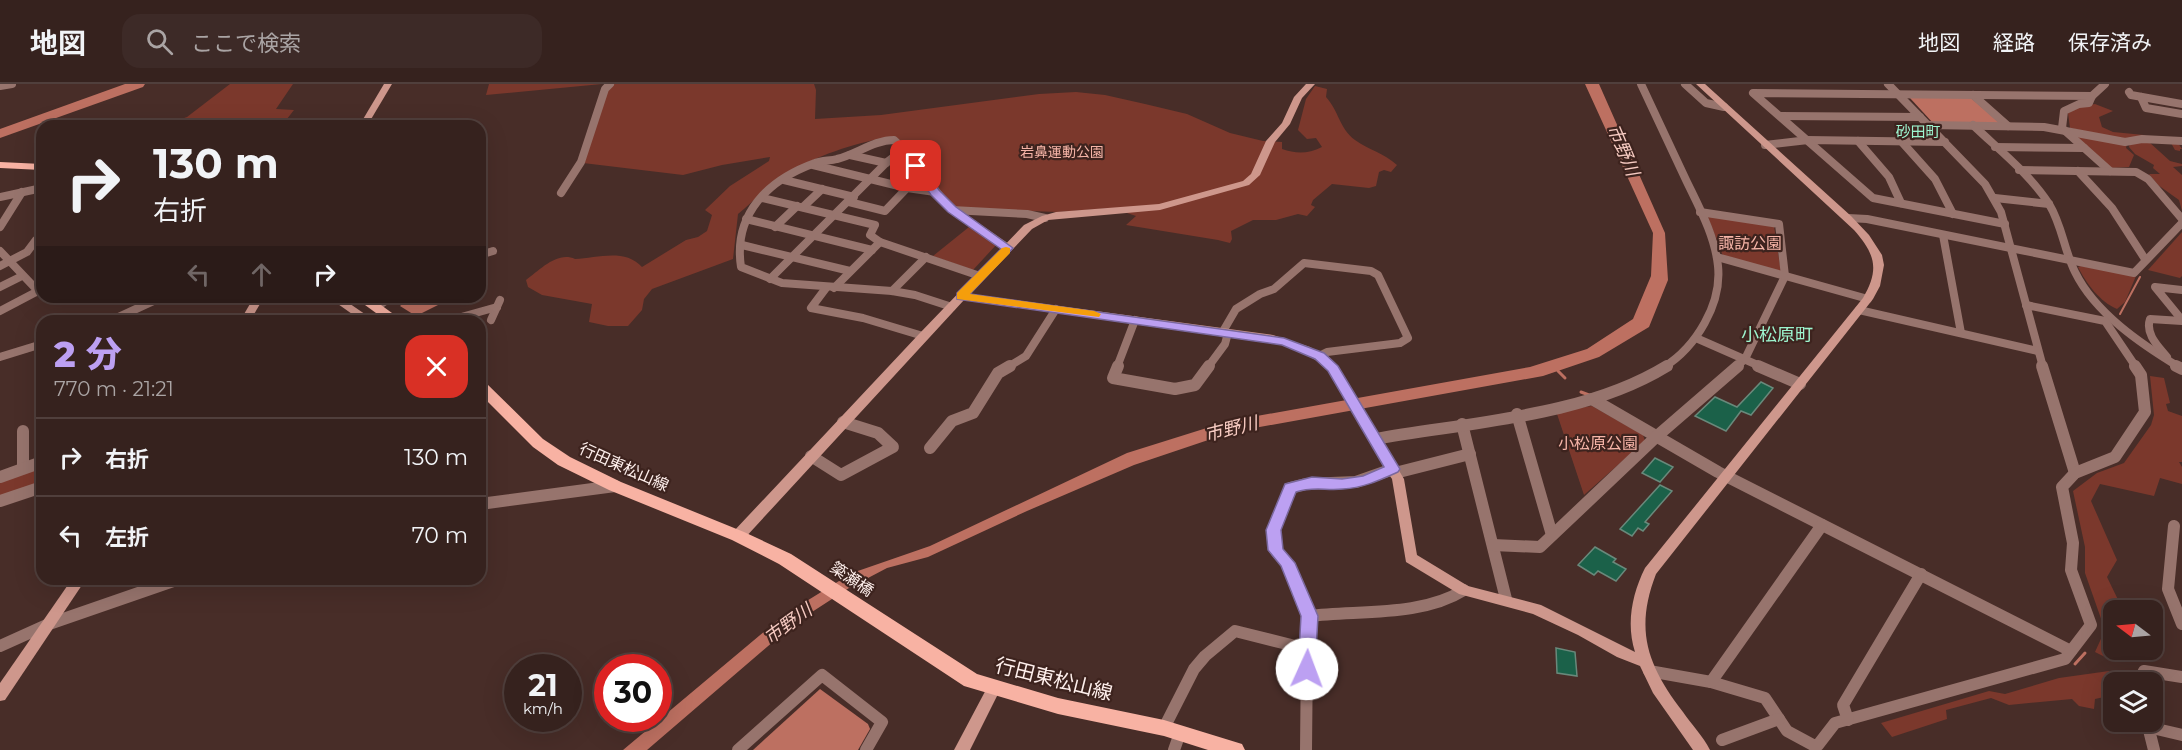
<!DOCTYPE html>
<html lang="ja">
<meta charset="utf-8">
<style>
body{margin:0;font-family:Montserrat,"Noto Sans JP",sans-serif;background:#3d2a27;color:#f1f3f6;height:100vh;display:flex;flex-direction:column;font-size:22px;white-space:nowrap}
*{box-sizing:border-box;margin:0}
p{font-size:20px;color:#aaa4a4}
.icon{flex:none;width:33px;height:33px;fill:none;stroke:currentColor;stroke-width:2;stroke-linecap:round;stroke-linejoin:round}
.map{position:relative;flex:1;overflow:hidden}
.drawer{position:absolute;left:36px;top:231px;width:450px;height:270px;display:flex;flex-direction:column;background:#36221e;border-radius:18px;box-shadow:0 6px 24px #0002,0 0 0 2px #503f3c}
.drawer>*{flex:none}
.guide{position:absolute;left:36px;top:36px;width:450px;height:183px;border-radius:18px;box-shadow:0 6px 24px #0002,0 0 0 2px #503f3c;background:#36221e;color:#f1f3f6;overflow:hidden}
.needle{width:39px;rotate:286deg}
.buttons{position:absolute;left:2103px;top:516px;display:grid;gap:12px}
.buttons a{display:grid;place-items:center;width:60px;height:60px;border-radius:12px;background:#36221e;box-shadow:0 6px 24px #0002,0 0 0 2px #503f3c;font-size:30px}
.speed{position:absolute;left:504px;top:570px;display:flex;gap:12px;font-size:30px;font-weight:700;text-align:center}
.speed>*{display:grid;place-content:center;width:78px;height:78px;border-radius:50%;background:#36221e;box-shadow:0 6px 24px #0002,0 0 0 2px #503f3c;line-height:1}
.speed small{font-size:15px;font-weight:400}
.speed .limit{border:9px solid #d22;background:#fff;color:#111}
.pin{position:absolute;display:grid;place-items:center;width:51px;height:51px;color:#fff;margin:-26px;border-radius:12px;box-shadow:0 3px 9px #0006}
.me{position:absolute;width:66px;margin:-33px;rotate:2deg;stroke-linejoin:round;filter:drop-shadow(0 0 4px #0008)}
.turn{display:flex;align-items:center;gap:21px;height:126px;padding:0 18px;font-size:27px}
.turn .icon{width:78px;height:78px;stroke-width:2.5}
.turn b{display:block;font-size:42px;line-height:51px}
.lanes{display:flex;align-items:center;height:57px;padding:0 18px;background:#0003;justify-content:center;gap:30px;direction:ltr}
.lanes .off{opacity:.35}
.round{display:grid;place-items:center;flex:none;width:63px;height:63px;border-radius:18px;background:#3d2a27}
.head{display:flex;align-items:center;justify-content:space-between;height:102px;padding:0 18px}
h1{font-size:36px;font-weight:800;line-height:45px;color:#bca0f2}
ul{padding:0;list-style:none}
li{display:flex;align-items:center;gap:18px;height:78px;padding:0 18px;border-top:2px solid #503f3c}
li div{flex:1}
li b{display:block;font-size:22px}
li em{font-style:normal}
header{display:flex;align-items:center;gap:36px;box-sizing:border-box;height:84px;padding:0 30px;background:#36221e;border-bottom:2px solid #503f3c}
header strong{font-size:28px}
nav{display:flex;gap:33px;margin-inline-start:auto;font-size:21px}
.search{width:420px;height:54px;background:#3d2a27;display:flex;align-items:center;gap:15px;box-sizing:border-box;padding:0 21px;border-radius:18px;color:#aaa4a4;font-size:22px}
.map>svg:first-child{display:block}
</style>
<header>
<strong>地図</strong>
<div class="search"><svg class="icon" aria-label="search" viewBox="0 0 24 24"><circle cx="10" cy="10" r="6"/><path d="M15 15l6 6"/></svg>ここで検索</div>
<nav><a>地図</a><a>経路</a><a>保存済み</a></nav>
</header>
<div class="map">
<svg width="2182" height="666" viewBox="0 0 2182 666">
<rect width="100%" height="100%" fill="#482d28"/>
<g fill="#7b382c">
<polygon points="230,0 293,0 276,25 294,26 283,40 161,42 187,33"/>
<polygon points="489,0 602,0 486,11"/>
<path d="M607,0H814L816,6L815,35L881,31L1039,10L1076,8L1105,11L1145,20L1187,30L1230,49L1263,57L1282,58V65C1296,70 1308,70 1322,63L1316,54L1307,55L1298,46L1306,15L1315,2L1327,5L1326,13C1339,27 1339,44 1355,56C1369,66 1384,69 1397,81L1391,88L1384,86L1379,88L1376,102L1369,104L1332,100L1313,116L1311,121L1315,123L1307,132L1298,130L1276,136H1253L1231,147L1232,155L1230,159L1218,156L1126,141L1136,132L1112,124L1058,128L952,124L896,55L877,58L874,56C842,63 800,78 774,99C761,109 750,120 738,130L733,175L652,205L644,215L642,226L628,242H608L589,238L592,220L542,211L528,203L526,196C540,186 557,167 575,175C597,174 625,164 642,183L686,156L698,153L707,147L712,131L705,126L730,102L769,77L770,73L722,81L683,91L583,79Z"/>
<polygon points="2095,20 2113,27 2099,33 2102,43 2113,48 2144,51 2148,53 2123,56 2070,44 2068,29 2082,22"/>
<polygon points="2072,48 2127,60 2126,64 2134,71 2129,83 2110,84"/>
<polygon points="2144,55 2178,59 2182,65 2180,65 2180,67 2175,66 2171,59 2149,58 2170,77 2182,80 2182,82 2173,83 2182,91 2182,127 2179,116 2158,101 2149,90 2160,90 2153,84 2154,81 2135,70 2129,63 2130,59"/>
<polygon points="1707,131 1774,142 1781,188 1723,172"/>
<polygon points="969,143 997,160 973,186 933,172"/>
<polygon points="2182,148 2182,192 2180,194 2148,186"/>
<path d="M2081,182L2136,192L2125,218L2117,225C2100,218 2086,199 2078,183Z"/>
<polygon points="2150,292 2164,294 2170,319 2166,320 2168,327 2182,332 2182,378 2179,378 2182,383 2182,400 2160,394 2154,412 2100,400 2091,417 2117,476 2107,493 2123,526 2114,526 2114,566 2128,566 2114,567 2111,576 2095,568 2105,546 2085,489 2085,463 2073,407 2097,389 2124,379 2151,341 2154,331"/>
<polygon points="1592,322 1643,351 1645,357 1584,411 1556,327"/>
<polygon points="42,381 42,398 0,415 0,395"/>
<polygon points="2109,587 2113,611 2095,615 2094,625 2079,622 2072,615 2009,621 1991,614 1946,626 1947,635 1892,653 1881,639 1989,607 2005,610 2059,594"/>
</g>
<g fill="#bd7061">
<polygon points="1585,0 1599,0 1665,149 1668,196 1649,243 1599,273 1543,292 1232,348 1134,381 1027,427 928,473 887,484 849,504 795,539 647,666 623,666 784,531 852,489 930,462 1127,369 1229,337 1530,283 1587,265 1633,235 1651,192 1653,149"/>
<polygon points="1910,14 1971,14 2000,39 1933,39"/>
<polygon points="410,213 448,213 448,216 416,232 400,222"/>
<polygon points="820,605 868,640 870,645 858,666 753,666"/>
</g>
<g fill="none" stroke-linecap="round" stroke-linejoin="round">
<polyline stroke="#bd7061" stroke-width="2" points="2120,230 2140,193"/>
<g stroke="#bd7061" stroke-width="3">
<polyline points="1558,287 1565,294"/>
<polyline points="1581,308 1589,311"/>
<polyline points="2075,580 2085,569"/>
</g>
<polygon fill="#bd7061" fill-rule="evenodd" points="125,0 145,0 143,3 0,54 0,45"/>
</g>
<g fill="#1b6149" stroke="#69897b" stroke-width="1.5">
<polygon points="1761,298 1773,304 1751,331 1741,327 1726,347 1695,332 1715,313 1737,323"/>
<polygon points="1655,374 1673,383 1660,398 1642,389"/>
<polygon points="1660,401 1672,407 1645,438 1649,440 1643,447 1638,444 1632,452 1620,445"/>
<polygon points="1595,463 1616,475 1613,478 1626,485 1616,497 1598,487 1594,491 1578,481"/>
<polygon points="1556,564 1575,568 1577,592 1557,589"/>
</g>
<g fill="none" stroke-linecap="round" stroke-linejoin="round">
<g stroke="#97746d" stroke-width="8">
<path d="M1641,0C1656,32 1671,64 1686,96C1699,123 1715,152 1718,182C1722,220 1696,263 1664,283"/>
<polyline points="1685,0 1706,19 1724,23"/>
<polyline points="1888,0 1985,100 2001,128 2043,283"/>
<polyline points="0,2 12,0"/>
<polyline points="2129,8 2131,11 2182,20"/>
<polyline points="1973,11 2008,42"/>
<polyline points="2141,13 2146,24 2182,30"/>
<polyline points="1781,32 1920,33"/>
<polyline points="1928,41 2044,43 2125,58 2142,55 2182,57"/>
<path d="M1973,41C1999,66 2029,89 2049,120C2062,141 2064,166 2075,188C2095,229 2141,260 2179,283"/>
<polyline points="2062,44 2064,27 2079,20 2089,19 2092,12 2105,0"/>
<polyline points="2063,45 2110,87"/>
<polyline points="1858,57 1889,93 1901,119"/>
<polyline points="1901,57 1935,95 1953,130"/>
<polyline points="1765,61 1808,56 1945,58"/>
<polyline points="1995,63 2084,64"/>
<polyline points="850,71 886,79"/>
<polyline points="813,81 907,104 935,108"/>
<polyline points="2019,86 2136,88 2148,95 2182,135"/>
<polyline points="2078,87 2112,124 2145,175"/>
<polyline points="784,96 854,113"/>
<polyline points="561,109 581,78 605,5 610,0"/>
<polyline points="0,113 42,104"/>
<polyline points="762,114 875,141 870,151 880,158 834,204"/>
<polyline points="1995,114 2049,120"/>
<polyline points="849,118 885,127 907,104"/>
<polyline points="803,123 822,105"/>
<polyline points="954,127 1008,164"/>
<polyline points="1700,128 1779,140 1785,192 1745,275 1736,283"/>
<polyline points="1848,134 1867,135 2134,189 2182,139"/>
<polyline points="746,135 872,166"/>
<polyline points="2005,140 1873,114 1753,9 2092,12"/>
<polyline points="0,143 22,108"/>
<polyline points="775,143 797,122"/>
<polyline points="1943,151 1961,249"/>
<polyline points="880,158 980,192"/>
<polyline points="742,161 850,187"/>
<polyline points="0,167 38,207 0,227"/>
<polyline points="480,171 493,167"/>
<polyline points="1717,173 1868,215"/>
<polyline points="0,182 27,168 36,156"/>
<polyline points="770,195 886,79 904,65"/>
<polyline points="0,203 22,192"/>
<polyline points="826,204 811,224 863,234 923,252"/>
<polyline points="2182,206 2155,203 2182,236"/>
<polyline points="892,207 926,173"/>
<polyline points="2026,221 2105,237 2136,283"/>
<polyline points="377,223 391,213"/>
<path d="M952,223L915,211L892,207L782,199L741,183C733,130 768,96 815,79C822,76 830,77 837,75C857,70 874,56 894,56C916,76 931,104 952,126L1027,130L1045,134"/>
<polyline points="1859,226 2038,267"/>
<polyline points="491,236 500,216"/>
<polyline points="110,237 162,213"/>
<polyline points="447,237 497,223"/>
<polyline points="1222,249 1236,225 1260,210 1274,205 1304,179 1371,187 1378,191 1408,254 1400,259 1327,268 1319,272"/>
<polyline points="1696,254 1762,283"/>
<polyline points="0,273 42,260"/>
<path d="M2167,273C2158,262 2145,250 2150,235L2182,237"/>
<polyline points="1008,283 1026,272 1056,225"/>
<polyline points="1117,283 1135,236"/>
<polyline points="1208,283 1225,260 1228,249"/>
</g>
<g stroke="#97746d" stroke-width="12">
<polyline points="1118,282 1113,294 1175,305 1195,301 1209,282"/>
<polyline points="1758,282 1800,300"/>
<polyline points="2042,282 2075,389"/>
<polyline points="2176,282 2182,285"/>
<polyline points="1592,315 1718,388 2071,567"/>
<polyline points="1517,330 1552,451"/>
<polyline points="1462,340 1506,515"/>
<polyline points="23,347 23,384"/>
<path d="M1375,355C1470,338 1584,333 1667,282"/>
<polyline points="930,364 952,337 973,329 998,289 1010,282"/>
<polyline points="811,372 841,391 893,363 878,349 843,338"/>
<polyline points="1395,389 1470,370"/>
<polyline points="0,393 42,378"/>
<polyline points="0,417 42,403"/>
<polyline points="480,420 615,402"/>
<polyline points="2174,442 2168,505 2182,540"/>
<polyline points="1493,461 1540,463 1656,353 1738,282"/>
<path d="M1309,532C1359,526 1421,533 1464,506"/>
<polyline points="0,562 49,540 179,495"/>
<polyline points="1649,587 1711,598 1765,614 1787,647 1813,661 1818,661 1835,639 2065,575 2091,541 2071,486 2073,459 2062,403 2075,389 2115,373 2145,328 2141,291 2135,282"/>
<polyline points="1711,598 1822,441"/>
<polyline points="2139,598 2144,587 2182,593"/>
<polyline points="1848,636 1843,621 1921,490"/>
<polyline points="2147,638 2154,666"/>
<polyline points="2148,643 2182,651"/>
<polyline points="1164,644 1194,585 1205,572 1235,547 1307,565"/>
<polyline points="1722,656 1779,635"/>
<polyline points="738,666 822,591 882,638 866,666"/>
<polyline points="1174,666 1180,649"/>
<polyline points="1306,666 1307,565 1310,533 1287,479 1275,466 1273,446 1290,404 1306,400 1356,398 1393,385"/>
</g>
<g fill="#ce978c" fill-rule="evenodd">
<polygon points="384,0 392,0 367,42 359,42"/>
<path d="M1306,0H1315L1302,14L1290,40L1275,58L1260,91L1249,101L1160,126L1048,136L1032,145L970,210L1273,251L1310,263L1324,271L1337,282L1404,395L1417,471L1468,502L1541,521L1635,568C1626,540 1632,510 1645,484L1863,214C1880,185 1875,170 1854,146L1696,0H1705L1851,132L1869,151L1882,171L1884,181L1880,202L1873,215L1656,490C1634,547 1648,582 1683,628C1691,640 1703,652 1710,666H1693L1653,609L1640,582L1617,573L1578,551L1533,530L1459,510L1406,478L1392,395L1329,287C1313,272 1295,263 1273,259L964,216L743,456H733L731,452L733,448L919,250L1024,141L1042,132L1056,128L1159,120L1243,97L1251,90L1266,57L1282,39L1294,13Z"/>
<polygon points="254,213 264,213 250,237 240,237"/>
<polygon points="328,213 340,213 375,237 362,237"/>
<polygon points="72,495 86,495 5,616 0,617 0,599"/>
<polygon points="994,598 999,600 1001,604 970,666 954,666 989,600"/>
</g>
<g fill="#f8b2a3" fill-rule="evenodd">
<polygon points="0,78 42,80 42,86 0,84"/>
<polygon points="354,213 370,213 403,237 387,237"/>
<polygon points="480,296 485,298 543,355 570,373 621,398 744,448 791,470 977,590 1058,614 1164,636 1242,660 1245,666 1208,666 1164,652 1058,630 964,602 779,480 732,456 609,406 558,381 533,363 480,310"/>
</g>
</g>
<path fill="#bca0f2" stroke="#7a689d" stroke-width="1.5" d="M916,78L920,79L939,106L956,123L1013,164L970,210L1284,254L1324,269L1338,282L1400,385L1398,388C1380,396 1363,404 1343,405C1326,407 1314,402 1296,408L1281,446L1283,465L1295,479L1318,532L1315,585L1313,590L1307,592L1301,590L1298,585L1301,532L1281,482L1268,466L1266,446L1285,400L1312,393L1342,395L1363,392L1384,383L1328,287L1315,275L1282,261L957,215V209L1001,165L948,128L931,111L911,82Z"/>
<polygon fill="#f59e0b" points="1006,163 1010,164 1010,169 970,210 1094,227 1101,230 1099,233 957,215 957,209 1002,164"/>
<g text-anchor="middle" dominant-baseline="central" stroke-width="4.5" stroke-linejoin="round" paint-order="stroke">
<g font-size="14" fill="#f5b4a7" stroke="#3d231e">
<text x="1062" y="68">岩鼻運動公園</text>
</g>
<g font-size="15" fill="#9df5cf" stroke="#3d231e">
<text x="1918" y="47">砂田町</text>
</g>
<g font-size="16" fill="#f5b4a7" stroke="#3d231e">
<text x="1750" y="159">諏訪公園</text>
<text x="1598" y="359">小松原公園</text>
</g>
<g font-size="16" fill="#feefec" stroke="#3d231e">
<text transform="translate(624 383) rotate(24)">行田東松山線</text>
<text transform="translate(852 495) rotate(34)">簗瀬橋</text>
</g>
<g font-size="18" font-style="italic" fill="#f7cbc2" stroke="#3d231e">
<text transform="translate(1623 66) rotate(67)">市野川</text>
<text transform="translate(1231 345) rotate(-14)">市野川</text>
<text transform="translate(788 540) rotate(-36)">市野川</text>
</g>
<g font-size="18" fill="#9df5cf" stroke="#3d231e">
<text x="1777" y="251">小松原町</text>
</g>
<g font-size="20" fill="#feefec" stroke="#3d231e">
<text transform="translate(1054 595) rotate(14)">行田東松山線</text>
</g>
</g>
</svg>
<div class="buttons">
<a><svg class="needle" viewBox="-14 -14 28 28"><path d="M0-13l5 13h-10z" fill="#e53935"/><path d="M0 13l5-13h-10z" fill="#aaa4a4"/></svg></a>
<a><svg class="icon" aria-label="layers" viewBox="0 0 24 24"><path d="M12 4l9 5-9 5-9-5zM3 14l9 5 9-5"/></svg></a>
</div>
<div class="speed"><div>21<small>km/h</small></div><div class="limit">30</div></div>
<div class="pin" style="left:916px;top:82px;background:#d93025"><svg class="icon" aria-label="arrive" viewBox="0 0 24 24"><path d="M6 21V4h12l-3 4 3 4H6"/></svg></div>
<svg class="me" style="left:1307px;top:585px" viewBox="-20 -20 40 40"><circle r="19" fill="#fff"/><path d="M0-13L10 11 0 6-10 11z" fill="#bca0f2"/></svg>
<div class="guide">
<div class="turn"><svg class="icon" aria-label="right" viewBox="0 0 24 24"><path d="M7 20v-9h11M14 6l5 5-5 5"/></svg><div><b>130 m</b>右折</div></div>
<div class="lanes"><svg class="icon off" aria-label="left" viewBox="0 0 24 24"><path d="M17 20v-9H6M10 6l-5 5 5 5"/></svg><svg class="icon off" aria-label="ahead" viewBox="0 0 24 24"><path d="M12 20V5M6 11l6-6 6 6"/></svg><svg class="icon" aria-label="right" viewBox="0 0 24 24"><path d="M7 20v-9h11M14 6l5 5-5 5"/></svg></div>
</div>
<section class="drawer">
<div class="head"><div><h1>2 分</h1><p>770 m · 21:21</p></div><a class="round" style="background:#d93025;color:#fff"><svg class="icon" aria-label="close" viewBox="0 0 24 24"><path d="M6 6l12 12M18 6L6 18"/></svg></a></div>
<ul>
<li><svg class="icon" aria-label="right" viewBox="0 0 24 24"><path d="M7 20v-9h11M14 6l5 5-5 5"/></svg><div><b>右折</b></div><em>130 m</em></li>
<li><svg class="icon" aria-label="left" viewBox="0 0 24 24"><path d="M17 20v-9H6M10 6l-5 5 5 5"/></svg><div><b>左折</b></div><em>70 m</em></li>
</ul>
</section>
</div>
